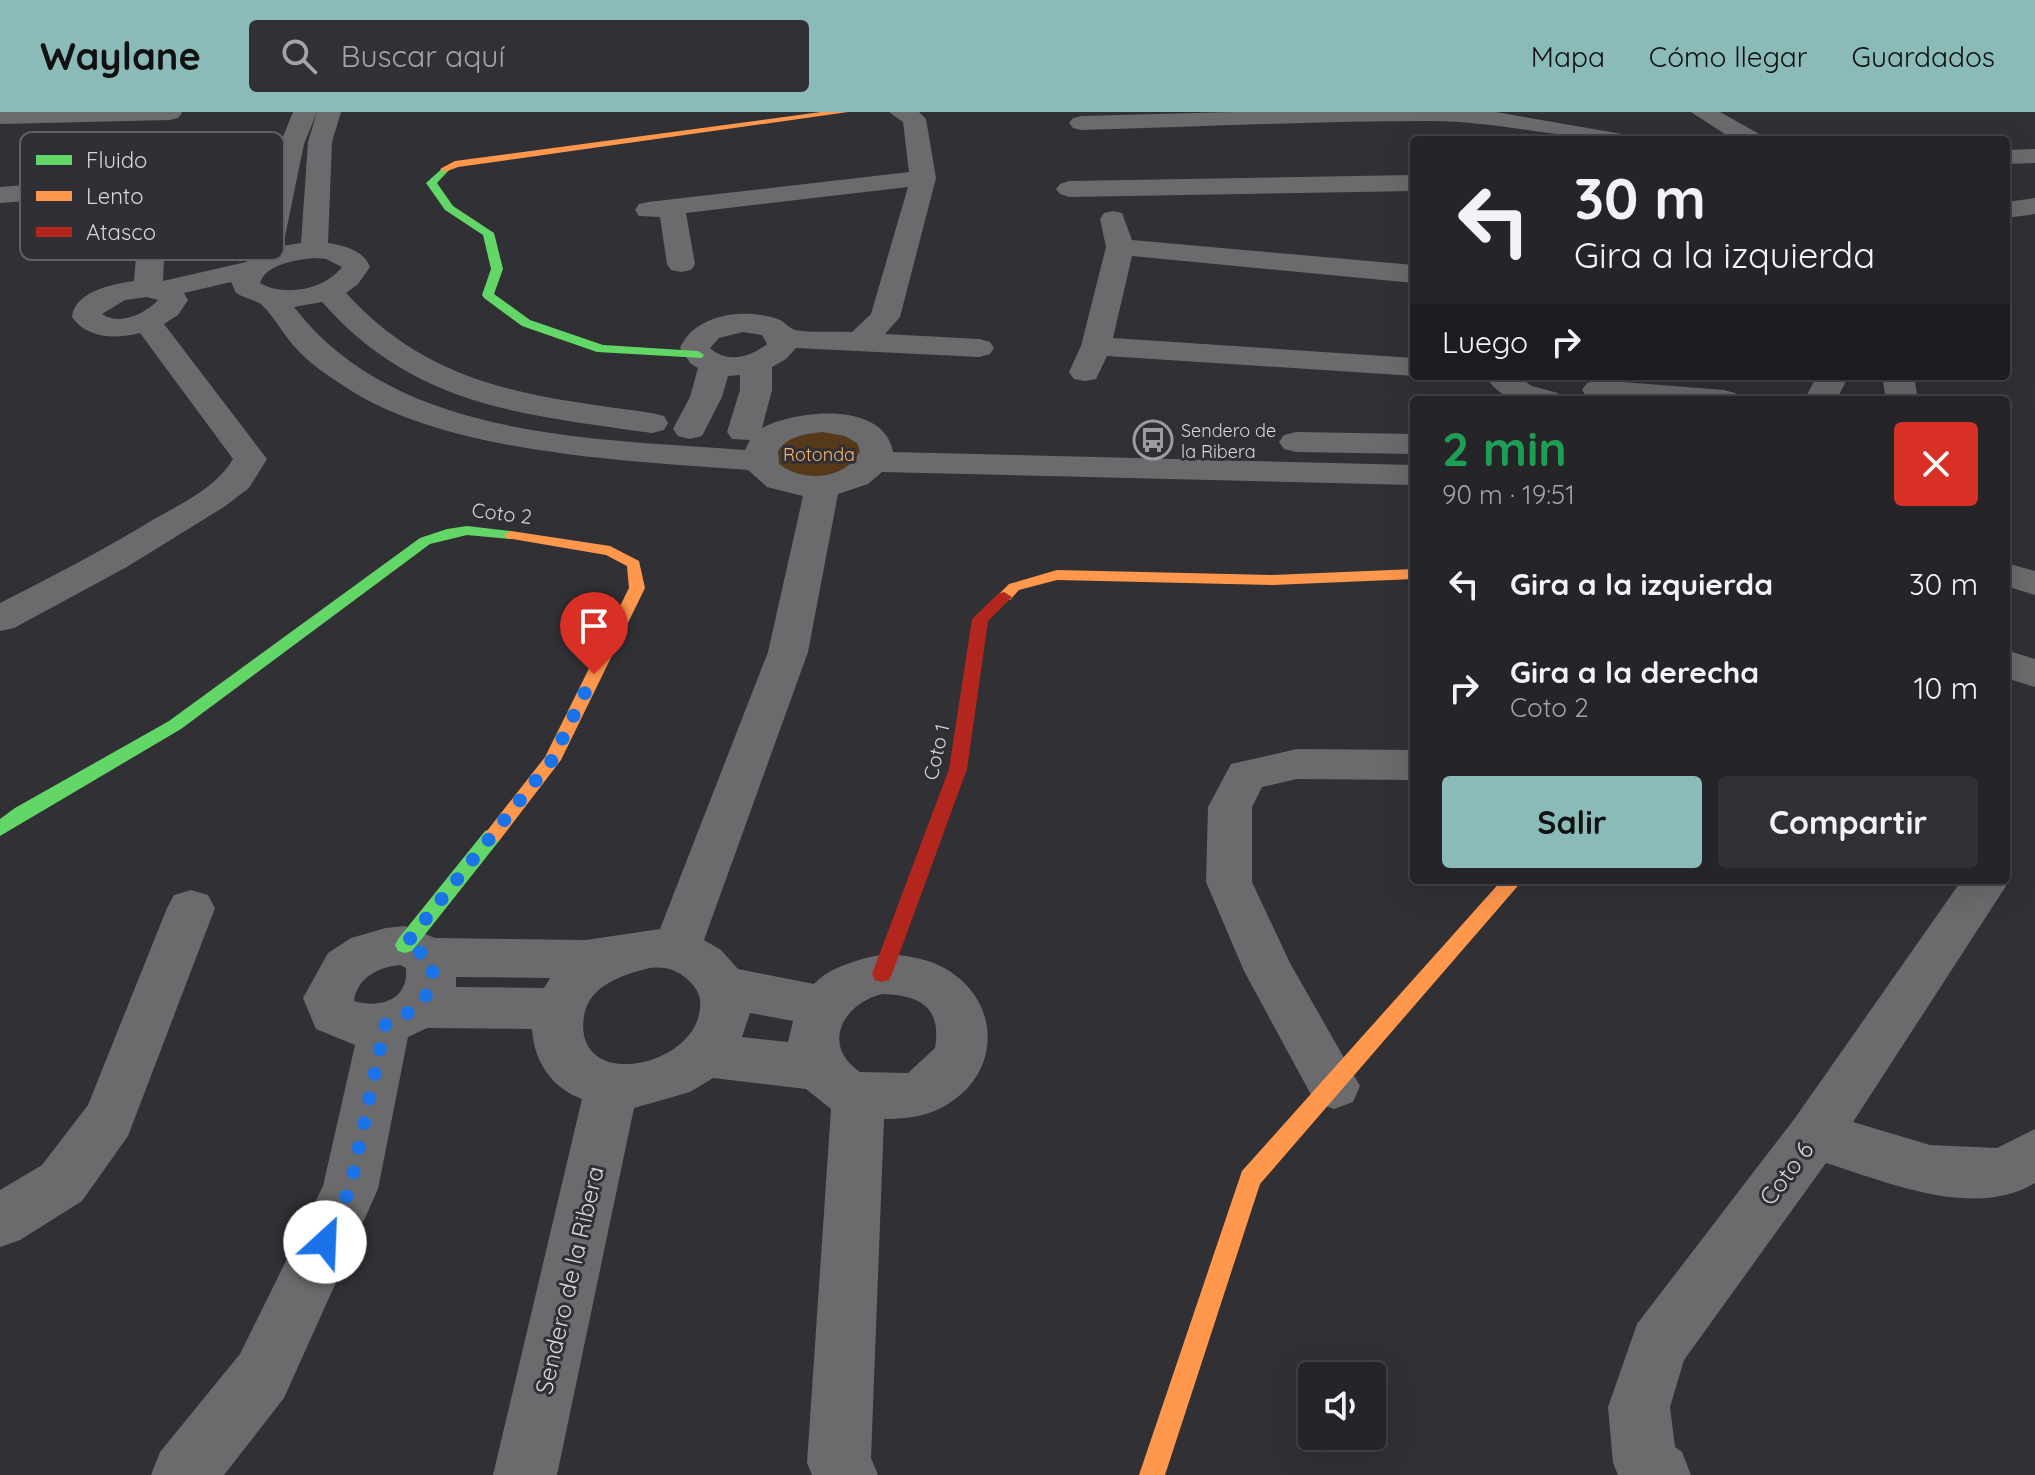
<!DOCTYPE html>
<html lang="es">
<meta charset="utf-8">
<style>
body{margin:0;font-family:Quicksand,sans-serif;background:#313034;color:#f1f3f6;height:100vh;display:flex;flex-direction:column;font-size:30px;white-space:nowrap}
*{box-sizing:border-box;margin:0}
p{font-size:26px;color:#a3a4a8}
.icon{flex:none;width:44px;height:44px;fill:none;stroke:currentColor;stroke-width:2;stroke-linecap:round;stroke-linejoin:round}
.map{position:relative;flex:1;overflow:hidden}
.panel{position:absolute;left:1410px;top:284px;width:600px;height:488px;display:flex;flex-direction:column;background:#252428;border-radius:8px;box-shadow:0 8px 32px #0002,0 0 0 2px #424145}
.panel>*{flex:none}
.guide{position:absolute;left:1410px;top:24px;width:600px;height:244px;border-radius:8px;box-shadow:0 8px 32px #0002,0 0 0 2px #424145;background:#252428;color:#f1f3f6;overflow:hidden}
.buttons{position:absolute;left:1298px;top:1250px;display:grid;gap:16px}
.buttons a{display:grid;place-items:center;width:88px;height:88px;border-radius:8px;background:#252428;box-shadow:0 8px 32px #0002,0 0 0 2px #424145;font-size:40px}
.pin{position:absolute;display:grid;place-items:center;width:68px;height:68px;color:#fff;margin:-82px -34px;border-radius:50% 50% 50% 0;rotate:-45deg;box-shadow:0 0 8px #0007}
.pin .icon{rotate:45deg}
.me{position:absolute;width:88px;margin:-44px;rotate:25deg;stroke-linejoin:round;filter:drop-shadow(0 0 6px #0008)}
.turn{display:flex;align-items:center;gap:28px;height:168px;padding:0 32px;font-size:36px}
.turn .icon{width:104px;height:104px;stroke-width:2.5}
.turn b{display:block;font-size:56px;line-height:68px}
.then{display:flex;align-items:center;height:76px;padding:0 32px;background:#0003;gap:16px;font-size:30px}
.round{display:grid;place-items:center;flex:none;width:84px;height:84px;border-radius:8px;background:#313034}
.summary{display:flex;align-items:center;justify-content:space-between;height:136px;padding:0 32px}
h1{font-size:48px;font-weight:700;line-height:60px;color:#1e9e55}
.action{display:flex;gap:16px;margin-top:auto;padding:16px 32px}
.action a{flex:1;height:92px;border-radius:8px;background:#8bbbb9;color:#111;font-size:32px;font-weight:700;line-height:92px;text-align:center}
.action a+a{background:#313034;color:#f1f3f6}
ul{padding:0;list-style:none}
li{display:flex;align-items:center;gap:24px;height:104px;padding:0 32px}
li div{flex:1}
li b{display:block;font-size:30px}
li em{font-style:normal}
header{display:flex;align-items:center;gap:48px;box-sizing:border-box;height:112px;padding:0 40px;background:#8bbbb9;color:#111}
header strong{font-size:38px}
nav{display:flex;gap:44px;margin-inline-start:auto;font-size:28px}
.search{width:560px;height:72px;background:#313034;display:flex;align-items:center;gap:20px;box-sizing:border-box;padding:0 28px;border-radius:8px;color:#a3a4a8;font-size:30px}
.map>svg:first-child{display:block}
</style>
<header>
<strong>Waylane</strong>
<div class="search"><svg class="icon" aria-label="search" viewBox="0 0 24 24"><circle cx="10" cy="10" r="6"/><path d="M15 15l6 6"/></svg>Buscar aquí</div>
<nav><a>Mapa</a><a>Cómo llegar</a><a>Guardados</a></nav>
</header>
<div class="map">
<svg width="2035" height="1363" viewBox="0 0 2035 1363">
<rect width="100%" height="100%" fill="#313035"/>
<polygon fill="#553919" points="855,315 866,359 788,371 762,336 774,324"/>
<g fill="none" stroke-linecap="round" stroke-linejoin="round">
<g fill="#6b6b6e" fill-rule="evenodd">
<polygon points="0,0 181,0 182,1 178,6 170,8 0,12"/>
<path d="M293,0H317L304,32L283,134L301,131L308,30L317,0H341L332,30L328,131C346,134 363,138 370,155L358,172L346,181C433,276 531,284 652,301L664,304L668,311L664,318L652,321C521,302 415,295 322,190L294,195C396,328 593,326 745,338L750,328L732,327L727,320L740,278V263L728,264L722,285L702,324L690,327L678,324L673,317L690,285L698,256L691,252L680,236C695,201 747,195 780,208C786,211 789,216 795,218C813,221 834,219 852,220L871,202L908,75L686,101L695,152L691,158L681,160L671,158L667,152L660,105L639,104L635,98L639,92L648,90L909,60L903,10L889,0H919L926,7L936,66L900,205L885,222L979,227L990,230L994,236L990,242L979,245L796,236L786,247L772,255V278L762,316C796,298 884,288 893,340L1414,353V373L882,360L868,372L838,382L808,540L704,828L721,838L738,857L814,872C827,858 844,853 862,847C885,840 906,842 928,849C999,873 1010,958 943,995C924,1005 905,1007 884,1007L871,1346L878,1363H812L807,1351L831,997L806,977L713,966L690,980L634,996L557,1363H493L582,987C552,976 534,950 532,917L427,916L408,925L378,1077L284,1286L224,1363H151L160,1340L240,1242L323,1074L355,933L316,917L303,886L328,841L351,826L386,816L405,814L435,826L586,828L660,817L768,540L803,384L767,375L748,358C630,349 451,342 350,278C330,265 308,251 293,233C282,220 274,205 263,194C257,188 244,186 236,181L231,170L184,181L188,188L178,203L164,212L267,347L249,376L224,395L125,456L14,516L0,519V491C51,465 102,439 151,409C180,392 215,377 233,347L140,221C116,227 87,227 72,205C75,179 113,172 134,169L141,87L123,82L0,91V75L123,66L154,72L167,85L163,169L246,150L253,145L280,32ZM314,146L326,147L342,155C324,178 285,185 260,171C266,152 296,148 314,146ZM147,185L158,188C145,202 120,214 102,202L125,188ZM743,220L762,223L767,232C751,245 727,252 710,236L719,226ZM822,320L845,324L857,331L860,339C846,368 803,371 779,352L778,339C788,324 805,322 822,320ZM400,853L406,856C409,887 382,897 354,889C357,866 378,855 400,853ZM650,856C668,854 680,859 693,873C699,880 701,887 700,896C696,956 572,981 584,904C589,873 624,862 650,856ZM456,865L550,866L544,876L456,875ZM882,882C920,883 942,895 935,936L908,961L860,960C821,934 842,892 882,882ZM750,901L793,909L788,930L742,925Z"/>
<path d="M1232,0H1496L1628,23L1631,28C1564,28 1498,9 1430,9C1314,9 1197,15 1081,18L1073,16L1069,11L1073,6L1081,4Z"/>
<polygon points="1691,0 1720,0 1761,23 1764,28 1734,28"/>
<polygon points="2035,37 2035,51 2006,52 2006,38"/>
<polygon points="1414,63 1414,79 1069,85 1060,82 1056,77 1060,72 1069,69"/>
<polygon points="2035,86 2035,102 2006,106 2006,90"/>
<polygon points="1113,99 1122,101 1132,128 1414,153 1414,171 1132,144 1113,226 1414,246 1415,264 1107,244 1096,267 1085,269 1074,267 1069,260 1081,234 1106,135 1100,107 1104,101"/>
<path d="M1485,264H1517L1532,274L1558,281L1563,288C1528,288 1507,296 1485,264Z"/>
<polygon points="1817,264 1849,264 1836,288 1804,288"/>
<polygon points="1882,264 1914,264 1918,288 1886,288"/>
<polygon points="1598,268 1724,278 1735,281 1740,288 1603,288 1587,285 1582,278 1587,271"/>
<polygon points="1296,320 1414,322 1414,342 1296,340 1284,337 1279,330 1284,323"/>
<polygon points="2006,451 2035,459 2035,483 2006,474"/>
<polygon points="2006,538 2035,547 2035,575 2006,566"/>
<polygon points="1297,637 1414,638 1414,668 1297,667 1262,675 1252,695 1252,770 1290,851 1360,974 1353,990 1334,997 1315,990 1244,859 1206,770 1208,695 1231,652"/>
<path d="M1959,768H2005L2006,774L1853,1010L1930,1033L1997,1036L2035,1017V1071C1975,1108 1887,1070 1826,1051L1684,1248L1670,1295L1675,1335L1682,1340L1691,1363H1618L1613,1351L1608,1295L1637,1212L1795,1006L1959,772Z"/>
<polygon points="191,778 208,783 215,796 128,1024 82,1089 20,1128 0,1135 0,1078 42,1053 88,993 167,796 174,783"/>
</g>
<g fill="#63d668" fill-rule="evenodd">
<polygon points="445,54 450,57 437,71 453,94 494,121 503,157 494,182 530,208 603,233 698,239 704,243 702,246 597,240 522,214 484,186 482,183 491,157 483,123 445,98 426,71"/>
<polygon points="467,414 511,419 518,423 511,427 467,423 430,432 181,617 0,724 0,707 15,696 169,609 420,426 447,417"/>
<polygon points="492,717 499,719 501,724 499,729 412,839 405,841 398,839 395,833 398,827 485,719"/>
</g>
<g fill="#ff974d" fill-rule="evenodd">
<polygon points="821,0 848,0 458,55 445,60 440,57 455,49"/>
<polygon points="511,419 610,434 639,449 645,476 561,648 499,729 485,729 483,724 545,645 629,476 627,454 606,443 506,426 504,423"/>
<polygon points="1414,457 1414,467 1273,473 1057,468 1019,478 1010,488 998,488 996,485 1009,472 1057,458 1273,463"/>
<polygon points="1502,768 1523,768 1260,1072 1165,1363 1139,1363 1242,1059"/>
</g>
<polygon fill="#b3261e" fill-rule="evenodd" points="1004,480 1012,485 988,509 967,657 892,862 889,868 882,870 875,868 872,862 949,657 972,507 998,482"/>
</g>
<g fill="none" stroke-linecap="round" stroke-linejoin="round">
<path stroke="#1a73e8" stroke-width="14" stroke-dasharray="0 25.2" d="M325,1130L350,1077L385,913C414,901 443,879 429,845L405,833L552,648L594,562"/>
</g>
<defs>
<symbol id="bus-ring" viewBox="-11 -11 22 22"><circle r="9.5" fill="#302f36" stroke="#9d9ca1" stroke-width="1.5"/><path d="M-5-6H5V4H4V6H2V4H-2V6H-4V4H-5ZM-3.5-4V0h7V-4ZM-3.5 1.2v1.5H-2V1.2ZM2 1.2v1.5H3.5V1.2Z" fill="#9d9ca1"/></symbol>
</defs>
<g fill-rule="evenodd">
<use href="#bus-ring" x="1131" y="306" width="44" height="44"/>
</g>
<g text-anchor="middle" dominant-baseline="central" stroke-width="6" stroke-linejoin="round" paint-order="stroke">
<g font-size="18" fill="#d7d6db" stroke="#302f36" text-anchor="start">
<text x="1181" y="318">Sendero de<tspan x="1181" dy="21">la Ribera</tspan></text>
</g>
<g font-size="18" fill="#fbb66f" stroke="#302f36">
<text x="819" y="342">Rotonda</text>
</g>
<g font-size="20" fill="#d7d6db" stroke="#302f36">
<text transform="translate(502 401) rotate(7)">Coto 2</text>
<text transform="translate(936 640) rotate(-77)">Coto 1</text>
</g>
<g font-size="24" fill="#d7d6db" stroke="#302f36">
<text transform="translate(1786 1061) rotate(-53)">Coto 6</text>
<text transform="translate(569 1168) rotate(-77)">Sendero de la Ribera</text>
</g>
</g>
<rect x="20" y="20" width="264" height="128" rx="12" fill="#302f36" stroke="#626168" stroke-width="2"/>
<rect x="36" y="43" width="36" height="10" fill="#63d668"/>
<rect x="36" y="79" width="36" height="10" fill="#ff974d"/>
<rect x="36" y="115" width="36" height="10" fill="#b3261e"/>
<g font-size="22" fill="#d7d6db">
<text x="86" y="56">Fluido</text>
<text x="86" y="92">Lento</text>
<text x="86" y="128">Atasco</text>
</g>
</svg>
<div class="buttons">
<a><svg class="icon" aria-label="sound" viewBox="0 0 24 24"><path d="M4 9h4l5-4v14l-5-4H4zM17 9q2 3 0 6"/></svg></a>
</div>
<div class="pin" style="left:594px;top:562px;background:#d93025"><svg class="icon" aria-label="arrive" viewBox="0 0 24 24"><path d="M6 21V4h12l-3 4 3 4H6"/></svg></div>
<svg class="me" style="left:325px;top:1130px" viewBox="-20 -20 40 40"><circle r="19" fill="#fff"/><path d="M0-13L10 11 0 6-10 11z" fill="#1a73e8"/></svg>
<div class="guide">
<div class="turn"><svg class="icon" aria-label="left" viewBox="0 0 24 24"><path d="M17 20v-9H6M10 6l-5 5 5 5"/></svg><div><b>30 m</b>Gira a la izquierda</div></div>
<div class="then">Luego<svg class="icon" aria-label="right" viewBox="0 0 24 24"><path d="M7 20v-9h11M14 6l5 5-5 5"/></svg></div>
</div>
<section class="panel">
<div class="summary"><div><h1>2 min</h1><p>90 m · 19:51</p></div><a class="round" style="background:#d93025;color:#fff"><svg class="icon" aria-label="close" viewBox="0 0 24 24"><path d="M6 6l12 12M18 6L6 18"/></svg></a></div>
<ul>
<li><svg class="icon" aria-label="left" viewBox="0 0 24 24"><path d="M17 20v-9H6M10 6l-5 5 5 5"/></svg><div><b>Gira a la izquierda</b></div><em>30 m</em></li>
<li><svg class="icon" aria-label="right" viewBox="0 0 24 24"><path d="M7 20v-9h11M14 6l5 5-5 5"/></svg><div><b>Gira a la derecha</b><p>Coto 2</p></div><em>10 m</em></li>
</ul>
<div class="action"><a>Salir</a><a>Compartir</a></div>
</section>
</div>
